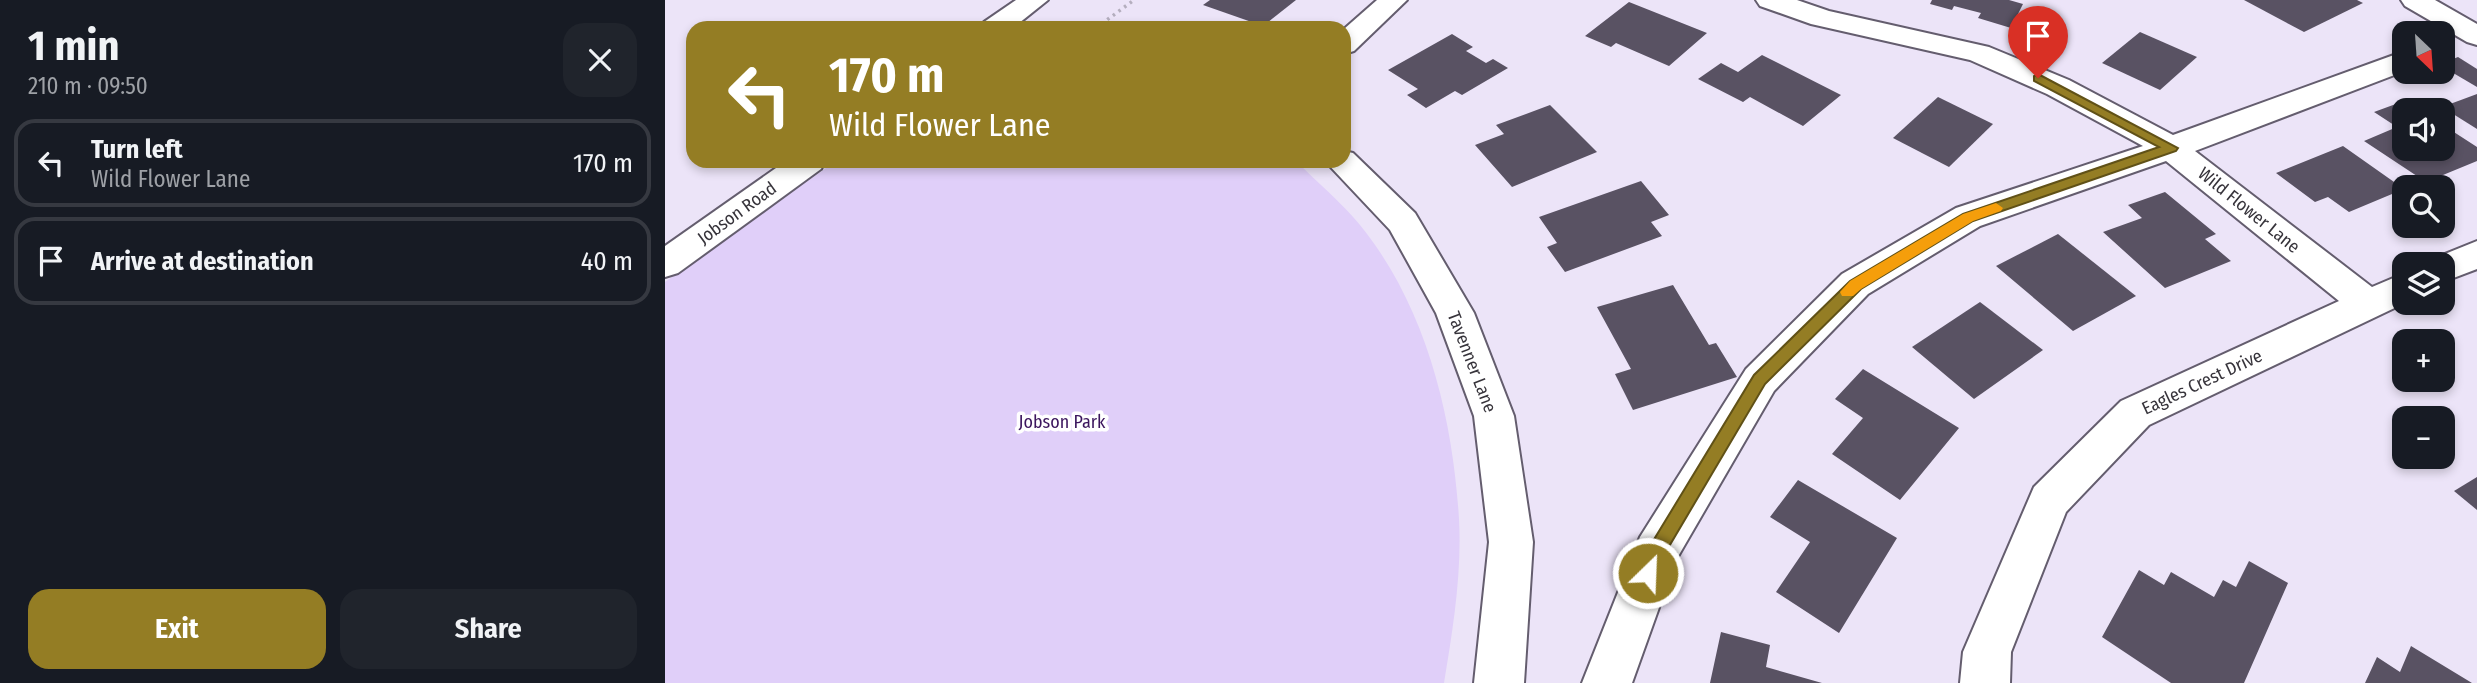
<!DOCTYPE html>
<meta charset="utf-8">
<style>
body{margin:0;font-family:"Fira Sans Condensed",sans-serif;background:#20242c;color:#f1f3f6;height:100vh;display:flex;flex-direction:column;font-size:26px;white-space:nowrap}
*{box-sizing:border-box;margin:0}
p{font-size:23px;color:#9ea1a6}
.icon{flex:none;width:38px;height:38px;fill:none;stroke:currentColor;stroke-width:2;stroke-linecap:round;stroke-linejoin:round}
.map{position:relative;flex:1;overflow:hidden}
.sheet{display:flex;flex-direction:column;background:#171b24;width:665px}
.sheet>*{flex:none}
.banner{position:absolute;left:21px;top:21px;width:665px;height:147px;border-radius:21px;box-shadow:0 4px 10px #0003;background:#947d24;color:#fff;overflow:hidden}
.needle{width:46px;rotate:155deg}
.controls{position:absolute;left:1727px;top:21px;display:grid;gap:14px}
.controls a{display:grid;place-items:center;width:63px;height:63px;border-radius:14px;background:#171b24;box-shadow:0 4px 10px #0003;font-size:35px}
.pin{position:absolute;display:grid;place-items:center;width:60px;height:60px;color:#fff;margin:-72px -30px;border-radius:50% 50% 50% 0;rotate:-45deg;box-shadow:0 0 7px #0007}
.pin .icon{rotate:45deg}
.me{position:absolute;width:77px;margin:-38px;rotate:24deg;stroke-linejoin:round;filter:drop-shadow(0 0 5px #0008)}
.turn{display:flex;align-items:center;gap:24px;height:147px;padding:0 28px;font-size:32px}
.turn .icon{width:91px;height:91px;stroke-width:2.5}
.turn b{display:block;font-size:49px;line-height:60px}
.round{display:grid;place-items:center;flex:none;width:74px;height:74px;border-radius:21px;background:#20242c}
.head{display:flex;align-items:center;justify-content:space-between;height:119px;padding:0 28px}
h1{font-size:42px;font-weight:700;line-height:52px}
.action{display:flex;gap:14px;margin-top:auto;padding:14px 28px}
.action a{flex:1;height:80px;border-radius:21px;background:#947d24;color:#fff;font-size:28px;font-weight:700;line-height:80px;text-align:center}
.action a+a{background:#20242c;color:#f1f3f6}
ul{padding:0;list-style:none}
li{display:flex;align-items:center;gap:21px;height:88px;margin:0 14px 10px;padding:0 14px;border:4px solid #363941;border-radius:21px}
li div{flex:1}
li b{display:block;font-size:26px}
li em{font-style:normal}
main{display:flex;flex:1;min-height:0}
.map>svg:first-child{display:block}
</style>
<main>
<section class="sheet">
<div class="head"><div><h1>1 min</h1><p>210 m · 09:50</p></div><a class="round"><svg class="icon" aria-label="close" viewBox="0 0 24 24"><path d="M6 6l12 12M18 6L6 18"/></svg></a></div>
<ul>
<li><svg class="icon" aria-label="left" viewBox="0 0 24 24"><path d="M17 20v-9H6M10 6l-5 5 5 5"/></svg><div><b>Turn left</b><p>Wild Flower Lane</p></div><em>170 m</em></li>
<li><svg class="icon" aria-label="arrive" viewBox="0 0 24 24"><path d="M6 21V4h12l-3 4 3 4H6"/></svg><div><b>Arrive at destination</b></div><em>40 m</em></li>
</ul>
<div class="action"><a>Exit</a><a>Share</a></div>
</section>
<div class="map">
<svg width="1812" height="683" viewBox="0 0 1812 683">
<rect width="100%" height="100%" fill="#ece4f8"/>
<path fill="#e0cff9" d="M171,161H631C652,182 676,202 695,225C761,306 788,417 794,519C797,573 788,629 779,683H0V282Z"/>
<g fill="#595263">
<polygon points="545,0 631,0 598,26 538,5"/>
<polygon points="1267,0 1344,0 1358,4 1346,28 1313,18 1316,13 1289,6 1287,10 1265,4"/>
<polygon points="1579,0 1692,0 1698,3 1639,32"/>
<polygon points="964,2 1042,33 1004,66 951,43 946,47 920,36"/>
<polygon points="1475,32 1532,57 1495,90 1437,63"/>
<polygon points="787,34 808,47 801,51 821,63 828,59 843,68 797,95 790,91 761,108 742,95 753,89 723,70"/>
<polygon points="1097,55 1176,95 1138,126 1085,97 1078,102 1033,79 1056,63 1073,72"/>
<polygon points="1793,57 1812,69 1812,87 1778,67 1778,63"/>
<polygon points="1812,94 1812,129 1777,107"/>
<polygon points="1273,97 1328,124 1284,167 1228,138"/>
<polygon points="1739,101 1754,110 1740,110 1740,149 1778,149 1778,125 1812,147 1812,161 1761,182 1699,141 1732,127 1709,112"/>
<polygon points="885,105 932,152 847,187 810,145 839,134 831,125"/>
<polygon points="1678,146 1739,189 1684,212 1663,197 1650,202 1611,173"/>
<polygon points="976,181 1004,215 986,222 997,236 900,272 882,247 892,243 874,217"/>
<polygon points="1500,192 1551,234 1540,239 1566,261 1500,288 1438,232 1477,218 1463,205"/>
<polygon points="1393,234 1471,296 1408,331 1331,266"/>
<polygon points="1008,285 1044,345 1051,343 1072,377 968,410 950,374 966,369 932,307"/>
<polygon points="1315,302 1378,350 1309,399 1247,347"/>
<polygon points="1198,369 1294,428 1235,500 1167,454 1198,418 1170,399"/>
<polygon points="1812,477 1812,510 1789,491"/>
<polygon points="1133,480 1232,538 1174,633 1111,592 1145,542 1105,517"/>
<polygon points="1584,561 1623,583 1579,683 1506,683 1437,637 1474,570 1499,585 1506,572 1549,597 1558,580 1571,587"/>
<polygon points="1056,632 1105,645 1101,667 1157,683 1045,683"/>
<polygon points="1746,646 1807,683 1700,683 1712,657 1735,672"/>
</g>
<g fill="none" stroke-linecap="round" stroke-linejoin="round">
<defs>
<g id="minor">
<polygon points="351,0 383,0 348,28 315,28 319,22"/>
<polygon points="712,0 742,0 689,51 679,54 679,29"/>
<polygon points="1091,0 1132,0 1164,11 1324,47 1404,80 1508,135 1740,51 1740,71 1530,151 1707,287 1740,273 1740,303 1484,425 1401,512 1346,652 1345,683 1295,683 1298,652 1369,487 1456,401 1674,301 1501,161 1315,226 1203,294 1109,391 1011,560 967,683 917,683 975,537 1081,369 1177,274 1291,208 1478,146 1382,94 1305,60 1146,24 1095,6"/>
<polygon points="1736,0 1770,0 1812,24 1812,45 1802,42 1740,6"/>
<polygon points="679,151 688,153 750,213 809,313 849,416 868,542 859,683 809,683 824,542 809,416 771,313 725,230 660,161 679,161"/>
<polygon points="121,161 160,161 156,169 13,273 0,277 0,246"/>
<polygon points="1812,241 1812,269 1778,282 1778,264 1763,264 1765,260"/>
</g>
</defs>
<use href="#minor" stroke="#645d6e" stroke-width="4"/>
<polyline stroke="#b4aebe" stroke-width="3.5" stroke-dasharray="2.5 4.5" stroke-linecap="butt" points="431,28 469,0"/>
<use href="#minor" fill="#fff" fill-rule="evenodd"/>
</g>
<polygon fill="#947d24" stroke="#605117" stroke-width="2" points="1373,74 1513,148 1511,151 1308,221 1196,289 1100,384 999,555 990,580 983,582 976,580 974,573 985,546 1089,375 1185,281 1298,214 1494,147 1369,81 1369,76"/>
<polygon fill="#f59e0b" points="1331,203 1338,208 1336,211 1308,221 1196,289 1188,296 1177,296 1175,292 1185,281 1298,214"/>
<g text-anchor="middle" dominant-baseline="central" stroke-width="7" stroke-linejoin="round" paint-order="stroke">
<g font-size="18" fill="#37343b" stroke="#fff">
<text transform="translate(1584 210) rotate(39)">Wild Flower Lane</text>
<text transform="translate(72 213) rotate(-36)">Jobson Road</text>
<text transform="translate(807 362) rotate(69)">Tavenner Lane</text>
<text transform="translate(1537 382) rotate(-25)">Eagles Crest Drive</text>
</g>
<g font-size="18" fill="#3c165e" stroke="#fff">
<text x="397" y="422">Jobson Park</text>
</g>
</g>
</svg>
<div class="controls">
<a><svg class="needle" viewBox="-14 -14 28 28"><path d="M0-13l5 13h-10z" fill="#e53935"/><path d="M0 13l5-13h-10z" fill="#9ea1a6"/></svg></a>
<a><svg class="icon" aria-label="sound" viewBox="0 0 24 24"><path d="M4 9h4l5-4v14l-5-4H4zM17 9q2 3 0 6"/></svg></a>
<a><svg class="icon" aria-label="search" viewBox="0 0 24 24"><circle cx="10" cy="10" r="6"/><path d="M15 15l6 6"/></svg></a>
<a><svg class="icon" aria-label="layers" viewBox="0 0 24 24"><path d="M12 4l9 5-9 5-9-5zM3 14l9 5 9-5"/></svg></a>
<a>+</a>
<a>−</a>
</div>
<div class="pin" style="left:1373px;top:78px;background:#d93025"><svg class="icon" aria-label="arrive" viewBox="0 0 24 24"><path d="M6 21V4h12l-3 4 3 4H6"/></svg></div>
<svg class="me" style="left:983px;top:573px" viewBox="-20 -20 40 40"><circle r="17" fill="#947d24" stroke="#fff" stroke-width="3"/><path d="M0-11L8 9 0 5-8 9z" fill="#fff"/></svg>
<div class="banner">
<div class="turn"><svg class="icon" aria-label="left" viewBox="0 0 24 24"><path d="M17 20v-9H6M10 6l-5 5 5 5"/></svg><div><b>170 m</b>Wild Flower Lane</div></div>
</div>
</div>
</main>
